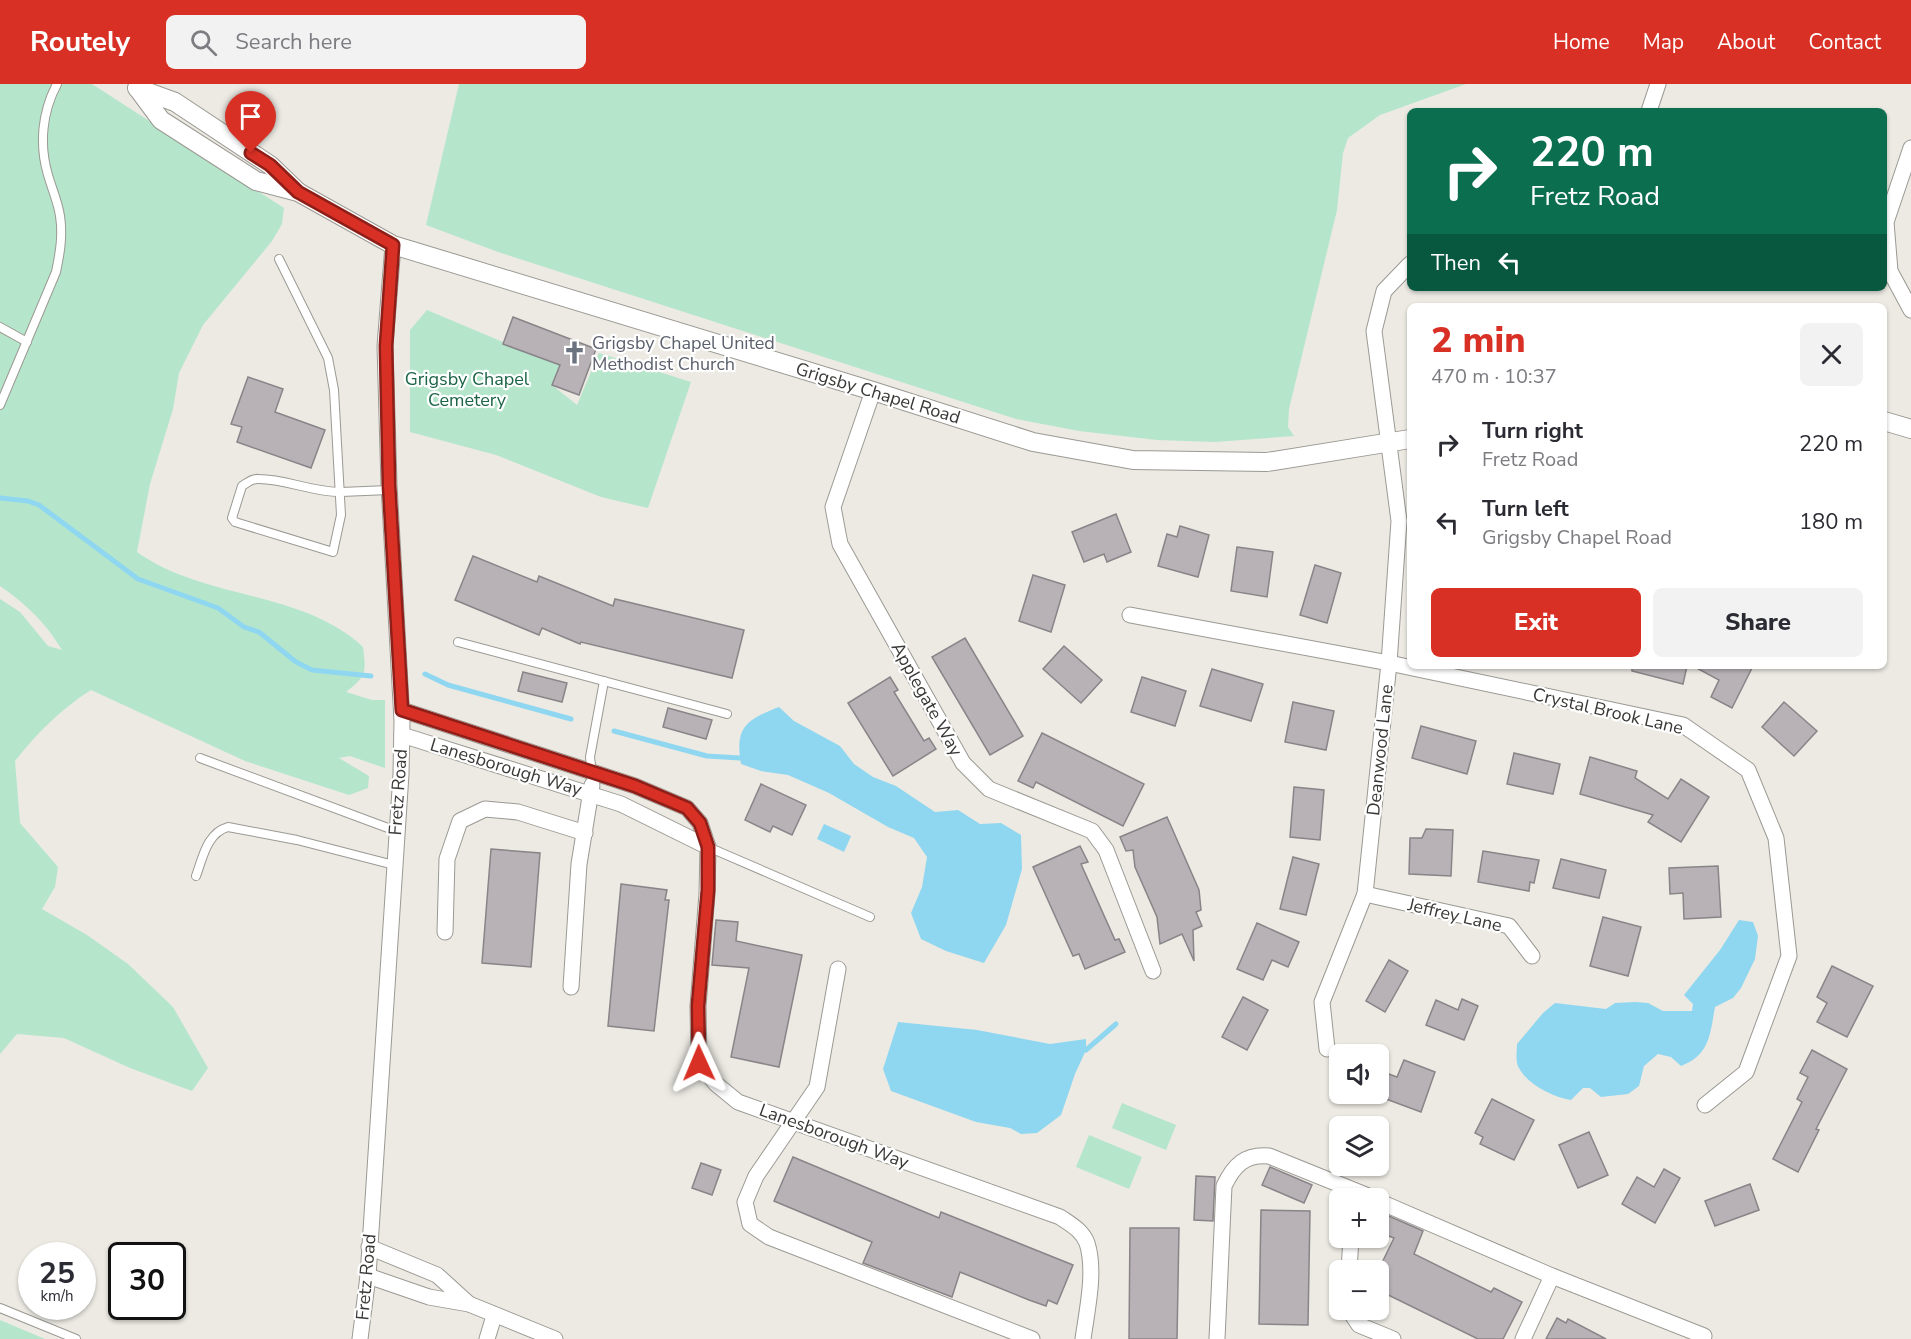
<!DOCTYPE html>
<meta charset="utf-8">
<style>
body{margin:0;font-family:"Nunito Sans",sans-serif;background:#f2f2f3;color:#2b2b33;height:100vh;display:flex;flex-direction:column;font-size:22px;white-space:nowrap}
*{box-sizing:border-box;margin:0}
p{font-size:20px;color:#7c7c81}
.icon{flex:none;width:33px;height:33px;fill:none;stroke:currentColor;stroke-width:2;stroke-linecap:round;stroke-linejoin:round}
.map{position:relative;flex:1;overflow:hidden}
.details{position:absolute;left:1407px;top:219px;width:480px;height:366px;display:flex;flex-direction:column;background:#fff;border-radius:9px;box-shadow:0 2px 4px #0004}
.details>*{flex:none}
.hud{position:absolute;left:1407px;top:24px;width:480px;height:183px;border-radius:9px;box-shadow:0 2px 4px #0004;background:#0b6e4f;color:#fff;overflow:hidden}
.buttons{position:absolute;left:1329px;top:960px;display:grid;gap:12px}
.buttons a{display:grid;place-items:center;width:60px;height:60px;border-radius:9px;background:#fff;box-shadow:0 2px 4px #0004;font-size:30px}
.speed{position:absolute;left:18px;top:1158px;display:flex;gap:12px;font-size:30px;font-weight:700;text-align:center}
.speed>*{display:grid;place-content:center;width:78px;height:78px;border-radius:50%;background:#fff;box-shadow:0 2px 4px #0004;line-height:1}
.speed small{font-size:15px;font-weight:400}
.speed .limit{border:3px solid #111;border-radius:9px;background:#fff;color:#111}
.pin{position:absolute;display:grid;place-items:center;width:51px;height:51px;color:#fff;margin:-62px -26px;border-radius:50% 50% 50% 0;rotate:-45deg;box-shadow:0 0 6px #0007}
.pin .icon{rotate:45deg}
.me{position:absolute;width:66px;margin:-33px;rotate:359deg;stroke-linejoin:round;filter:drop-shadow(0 0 4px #0008)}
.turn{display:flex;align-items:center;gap:21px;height:126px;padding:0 24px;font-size:27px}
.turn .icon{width:78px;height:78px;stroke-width:2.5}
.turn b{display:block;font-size:42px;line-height:51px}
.then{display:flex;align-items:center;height:57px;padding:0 24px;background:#0003;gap:12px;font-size:22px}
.round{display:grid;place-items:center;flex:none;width:63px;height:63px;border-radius:9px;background:#f2f2f3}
.summary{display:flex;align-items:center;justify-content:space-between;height:102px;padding:0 24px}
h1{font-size:36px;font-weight:800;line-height:45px;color:#d93025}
.action{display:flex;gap:12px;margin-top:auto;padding:12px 24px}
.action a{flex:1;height:69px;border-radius:9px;background:#d93025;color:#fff;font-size:24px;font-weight:800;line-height:69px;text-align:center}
.action a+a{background:#f2f2f3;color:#2b2b33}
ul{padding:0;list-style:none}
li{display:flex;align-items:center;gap:18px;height:78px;padding:0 24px}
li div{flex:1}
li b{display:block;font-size:22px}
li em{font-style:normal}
header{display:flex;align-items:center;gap:36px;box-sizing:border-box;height:84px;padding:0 30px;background:#d93025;color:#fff}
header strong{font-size:28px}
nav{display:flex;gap:33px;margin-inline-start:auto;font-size:21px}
.search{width:420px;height:54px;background:#f2f2f3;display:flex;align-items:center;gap:15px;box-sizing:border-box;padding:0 21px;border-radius:9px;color:#7c7c81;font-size:22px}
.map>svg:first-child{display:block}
</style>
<header>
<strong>Routely</strong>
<div class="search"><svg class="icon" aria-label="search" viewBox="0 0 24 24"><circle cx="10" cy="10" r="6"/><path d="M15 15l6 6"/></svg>Search here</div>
<nav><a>Home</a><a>Map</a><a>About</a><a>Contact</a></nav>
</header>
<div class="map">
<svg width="1911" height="1255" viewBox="0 0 1911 1255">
<rect width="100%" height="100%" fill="#eceae3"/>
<g fill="#b5e6cb">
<path d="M0,0H92L284,124L282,140L272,157L203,241L179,289L173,325L150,400L137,468C204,516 302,506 363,563C366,588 367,592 346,608L372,616H385V684L350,672L339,674L369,692L368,704L349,711L245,677L91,606C61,625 37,649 15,677L20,739L58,783L55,803L42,825L87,851L128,880L173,923L208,984L192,1007L130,984L64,954L17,950L0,970V515L20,528L48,562L62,566C45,538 27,521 0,502Z"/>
<polygon points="459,0 1466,0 1380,31 1348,54 1343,69 1337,126 1289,325 1288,343 1294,352 1215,358 1157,356 1079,347 1016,335 498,168 426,141"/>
<polygon points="427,226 541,274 563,272 552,301 577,321 599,269 691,298 648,424 601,413 496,371 410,348 410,246"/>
<polygon points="1122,1019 1176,1041 1166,1066 1112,1044"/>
<polygon points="1089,1051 1142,1073 1129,1105 1076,1083"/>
<polygon points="0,1236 45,1255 0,1255"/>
</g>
<g fill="#8fd7f0">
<path d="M779,623L794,637L840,662L854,680L873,693L896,702L935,728L958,726L980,740L1001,739L1021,751L1022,785L1006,841L984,879L946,867L921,855L911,829L922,803L927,773L914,754L888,743L829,709L788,691L761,687L741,680C735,644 745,636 779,623Z"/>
<polygon points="824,740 851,752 844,768 817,755"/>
<path d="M1739,836L1753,838L1758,852L1755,875L1741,904L1733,914L1715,923C1710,950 1710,971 1681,982L1671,973L1658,970L1644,982L1639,1002L1628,1010L1601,1013L1590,1004H1583L1571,1016C1553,1013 1528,1001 1519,984C1515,978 1517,967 1517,960L1543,929L1555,919L1606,925L1615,919L1635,918L1648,919L1663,927H1692L1693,920L1684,911L1720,866Z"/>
<polygon points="898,938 977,946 1050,960 1086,955 1086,966 1075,990 1061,1031 1037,1049 1021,1050 1010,1044 976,1038 891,1007 883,985"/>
</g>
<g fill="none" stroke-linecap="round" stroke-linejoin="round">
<g stroke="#8fd7f0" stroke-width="5">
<polyline points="0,414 28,417 39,421 138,495 218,524 244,543 259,548 296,578 312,586 371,592"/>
<polyline points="425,590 448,601 571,635"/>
<polyline points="614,647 707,672 740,674"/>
<polyline points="1086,966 1116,940"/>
</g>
</g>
<g fill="#b8b2b7" stroke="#898488" stroke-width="1.5">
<polygon points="513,233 596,265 579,311 552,301 560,281 503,260"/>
<polygon points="248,293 283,305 275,328 325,346 311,384 237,358 242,343 231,340"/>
<polygon points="1116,430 1131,468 1107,478 1104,470 1084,478 1072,448"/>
<polygon points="1180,442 1209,451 1198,493 1158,482 1167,450 1177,453"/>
<polygon points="1237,463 1273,468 1267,513 1231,507"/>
<polygon points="473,472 537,498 539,492 613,522 615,515 744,546 732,594 581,558 580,560 542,544 539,551 455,516"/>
<polygon points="1315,481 1341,489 1327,539 1300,531"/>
<polygon points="1033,491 1065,501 1051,548 1019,537"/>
<polygon points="965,554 1023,652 990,671 932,573"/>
<polygon points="1064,562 1102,596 1081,619 1043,585"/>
<polygon points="1632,582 1687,582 1683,600 1632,587"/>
<polygon points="1693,582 1753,582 1732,624 1711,613 1719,596"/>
<polygon points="1212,585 1263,600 1251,637 1200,622"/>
<polygon points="523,588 567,599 562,618 518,607"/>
<polygon points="890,593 898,606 894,608 924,657 929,654 936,665 893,692 848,619"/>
<polygon points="1142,593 1186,607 1175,642 1131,628"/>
<polygon points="1293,618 1334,627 1326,666 1285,658"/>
<polygon points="1784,618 1817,647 1794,672 1762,643"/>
<polygon points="668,624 712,636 706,655 663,643"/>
<polygon points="1421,642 1476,657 1467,690 1412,674"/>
<polygon points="1042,649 1144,700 1123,742 1036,698 1033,704 1018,697"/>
<polygon points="1514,669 1560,680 1553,710 1507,700"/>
<polygon points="1590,673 1637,687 1635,694 1668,715 1681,695 1709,713 1681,758 1648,738 1653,731 1580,710"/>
<polygon points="761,700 806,721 792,751 773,742 770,748 745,736"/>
<polygon points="1294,703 1324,706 1320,756 1290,753"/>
<polygon points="1167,733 1199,806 1201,826 1196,828 1202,842 1193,846 1194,877 1182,850 1160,860 1157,833 1135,783 1133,766 1126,767 1120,753"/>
<polygon points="1426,745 1453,746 1451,792 1409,790 1410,754 1422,754"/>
<polygon points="1080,762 1088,778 1081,780 1115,856 1119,855 1125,868 1085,885 1079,870 1073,872 1033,783"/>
<polygon points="491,765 540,769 531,883 482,879"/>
<polygon points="1483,767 1539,776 1534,799 1530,798 1529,807 1478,798"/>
<polygon points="1293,773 1319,780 1306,831 1280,825"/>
<polygon points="1561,775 1606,786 1599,814 1553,804"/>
<polygon points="1718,782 1721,833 1684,835 1683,809 1670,810 1669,784"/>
<polygon points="621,800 667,806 665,816 669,816 654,947 608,942"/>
<polygon points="1603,833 1641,843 1628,892 1590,882"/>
<polygon points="716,836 738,838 736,857 802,871 779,983 731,973 749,884 712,881"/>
<polygon points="1257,839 1299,858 1288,883 1272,876 1263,896 1237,885"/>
<polygon points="1389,876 1408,887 1385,928 1366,917"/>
<polygon points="1832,882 1873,902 1847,953 1817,938 1827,919 1817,913"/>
<polygon points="1243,913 1268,926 1247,966 1222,953"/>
<polygon points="1462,915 1478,922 1464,956 1426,941 1436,916 1458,926"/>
<polygon points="1812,966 1847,985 1816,1045 1819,1046 1798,1088 1773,1075 1802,1018 1797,1015 1808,993 1800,989"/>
<polygon points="1404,976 1435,988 1421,1028 1378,1012 1386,989 1397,993"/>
<polygon points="1492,1015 1534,1036 1514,1076 1480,1060 1483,1053 1475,1049"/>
<polygon points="1589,1048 1608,1091 1578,1104 1559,1061"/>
<polygon points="793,1073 939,1134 941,1128 1073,1181 1057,1220 1048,1216 1046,1222 1029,1216 960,1188 952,1213 863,1179 872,1158 774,1117"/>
<polygon points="701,1079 721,1086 712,1111 692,1104"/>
<polygon points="1270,1083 1312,1101 1304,1119 1262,1101"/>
<polygon points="1664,1085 1680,1094 1655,1139 1622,1120 1637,1093 1654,1103"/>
<polygon points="1196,1092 1215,1093 1213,1137 1194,1136"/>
<polygon points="1750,1100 1759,1126 1715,1142 1705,1117"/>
<polygon points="1261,1126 1310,1127 1308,1241 1259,1240"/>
<polygon points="1382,1129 1423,1147 1414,1170 1491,1208 1494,1204 1522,1218 1503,1255 1478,1255 1378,1206 1378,1187 1394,1154 1378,1148"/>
<polygon points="1130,1144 1179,1144 1177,1255 1129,1255"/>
<polygon points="1557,1234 1566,1239 1568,1235 1606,1255 1546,1255"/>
</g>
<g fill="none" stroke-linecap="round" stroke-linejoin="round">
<defs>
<g id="service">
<path d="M279,175L328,274L334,306L341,431L333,468L235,438L232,434L242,402C247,399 252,394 259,395C286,395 311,408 341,408L389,406"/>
<polyline points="0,243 27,258"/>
<path d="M0,321L56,188C60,169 63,151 60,132C58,118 52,105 48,91C39,61 42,28 57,0"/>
<polyline points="458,558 727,630"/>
<polyline points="200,674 396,747"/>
<polyline points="592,689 590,673 604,597"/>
<polyline points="708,763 870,833"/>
<path d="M196,792C203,773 207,749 228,743L297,756L394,781"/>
<polyline points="0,1224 76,1255"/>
</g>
<g id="minor">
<polyline points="1649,27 1658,0"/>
<polyline points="1911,64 1886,138 1890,187 1911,226"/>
<polyline points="873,307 833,423 840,460 963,679 989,705 1092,747 1106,766 1153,887"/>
<polyline points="1130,531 1389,579 1683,641 1748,686 1776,754 1789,872 1746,988 1705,1021"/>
<path d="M402,626L635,702L687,724L700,739L708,763L707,810L698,922L699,979L716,1000L738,1018L1060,1133C1070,1140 1082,1146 1087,1159C1096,1187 1087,1226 1083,1255"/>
<polyline points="402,651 621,720 708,763"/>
<polyline points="1365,810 1509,842 1532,872"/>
<polyline points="445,848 447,775 460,737 485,725 518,728 585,749"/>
<polyline points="838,885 817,1003 756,1092 745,1118 750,1140 769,1153 1032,1255"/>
<polyline points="571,903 579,780 592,701"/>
<polyline points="1327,965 1322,918 1365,810 1389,579 1399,437 1374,247 1384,207 1410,180"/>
<polyline points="1378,1117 1552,1192 1704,1252"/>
<polyline points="369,1163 437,1191 469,1220"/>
<polyline points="1349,1186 1351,1154"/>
<polyline points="368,1192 429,1213 469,1220 555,1255"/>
<polyline points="1349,1226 1359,1241 1393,1255"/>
<polyline points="360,1255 368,1192 401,690 402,637 389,401 385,262 393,161"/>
<polyline points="487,1255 494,1232"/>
<path d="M1217,1255L1224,1102C1234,1081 1245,1070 1269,1072L1373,1114"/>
<polyline points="1523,1255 1552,1192"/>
</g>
<g id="tertiary">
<polyline points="137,4 175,18 270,81 297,107"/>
<polyline points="138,5 161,36 256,97 298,108 393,161 873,307 1033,358 1133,376 1267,378 1410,355"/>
<polyline points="1884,337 1911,345"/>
</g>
</defs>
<use href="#service" stroke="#9b9993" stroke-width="10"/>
<use href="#minor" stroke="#9b9993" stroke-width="17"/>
<use href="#tertiary" stroke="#9b9993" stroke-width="20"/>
<use href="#service" stroke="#fff" stroke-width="8"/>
<use href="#minor" stroke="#fff" stroke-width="15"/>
<use href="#tertiary" stroke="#fff" stroke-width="18"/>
</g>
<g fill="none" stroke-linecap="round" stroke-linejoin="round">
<defs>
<polyline id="route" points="251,69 270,81 298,108 393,161 386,262 389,401 402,626 635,702 687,724 700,739 708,763 708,806 698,922 699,979"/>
</defs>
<use href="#route" stroke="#8d1f18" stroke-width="15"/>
<use href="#route" stroke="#d93025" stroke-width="10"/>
</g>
<defs>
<symbol id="church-bare" viewBox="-9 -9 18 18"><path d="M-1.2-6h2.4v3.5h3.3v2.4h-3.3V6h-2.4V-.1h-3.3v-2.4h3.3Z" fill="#6b7280" stroke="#fff" stroke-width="2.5" paint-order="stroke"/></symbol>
</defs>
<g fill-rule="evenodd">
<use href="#church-bare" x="558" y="252" width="33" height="33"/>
</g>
<g text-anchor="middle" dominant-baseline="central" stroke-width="4.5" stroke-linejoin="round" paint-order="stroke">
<g font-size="18" fill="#5b616d" stroke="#fff" text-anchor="start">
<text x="592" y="259">Grigsby Chapel United<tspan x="592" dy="21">Methodist Church</tspan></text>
</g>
<g font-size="18" fill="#1b6445" stroke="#fff">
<text x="467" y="295">Grigsby Chapel<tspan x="467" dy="21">Cemetery</tspan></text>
</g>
<g font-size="18" fill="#3a3937" stroke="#fff">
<text transform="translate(878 309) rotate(17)">Grigsby Chapel Road</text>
<text transform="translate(927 615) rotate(61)">Applegate Way</text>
<text transform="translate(1608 627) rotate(13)">Crystal Brook Lane</text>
<text transform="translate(1380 666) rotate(-84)">Deanwood Lane</text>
<text transform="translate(506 683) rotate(17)">Lanesborough Way</text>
<text transform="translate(398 708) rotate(-86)">Fretz Road</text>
<text transform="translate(1455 831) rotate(13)">Jeffrey Lane</text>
<text transform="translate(834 1052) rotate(20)">Lanesborough Way</text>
<text transform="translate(366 1193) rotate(-85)">Fretz Road</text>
</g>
</g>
</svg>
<div class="buttons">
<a><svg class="icon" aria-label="sound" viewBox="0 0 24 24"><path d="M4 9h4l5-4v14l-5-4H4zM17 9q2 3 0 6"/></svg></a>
<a><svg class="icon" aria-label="layers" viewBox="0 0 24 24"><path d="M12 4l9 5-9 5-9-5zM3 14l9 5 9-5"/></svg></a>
<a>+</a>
<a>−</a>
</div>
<div class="speed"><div>25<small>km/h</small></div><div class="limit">30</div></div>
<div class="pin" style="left:251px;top:69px;background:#d93025"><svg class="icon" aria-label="arrive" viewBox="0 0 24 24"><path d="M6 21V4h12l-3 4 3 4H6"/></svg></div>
<svg class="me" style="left:699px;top:979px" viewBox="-20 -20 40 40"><path d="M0-17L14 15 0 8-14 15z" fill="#d93025" stroke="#fff" stroke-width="4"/></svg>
<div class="hud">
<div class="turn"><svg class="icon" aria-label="right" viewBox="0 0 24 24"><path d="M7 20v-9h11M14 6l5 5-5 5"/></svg><div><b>220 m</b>Fretz Road</div></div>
<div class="then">Then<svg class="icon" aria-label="left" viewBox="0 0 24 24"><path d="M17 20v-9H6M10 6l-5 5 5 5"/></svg></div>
</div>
<section class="details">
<div class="summary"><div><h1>2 min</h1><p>470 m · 10:37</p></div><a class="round"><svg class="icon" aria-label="close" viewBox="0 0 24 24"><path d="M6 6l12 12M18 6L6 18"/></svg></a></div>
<ul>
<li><svg class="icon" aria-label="right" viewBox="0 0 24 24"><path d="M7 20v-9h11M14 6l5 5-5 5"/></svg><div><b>Turn right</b><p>Fretz Road</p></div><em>220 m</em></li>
<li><svg class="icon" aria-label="left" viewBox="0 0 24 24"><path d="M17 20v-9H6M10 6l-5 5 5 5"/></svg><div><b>Turn left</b><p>Grigsby Chapel Road</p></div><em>180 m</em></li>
</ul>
<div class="action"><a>Exit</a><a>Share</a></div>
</section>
</div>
